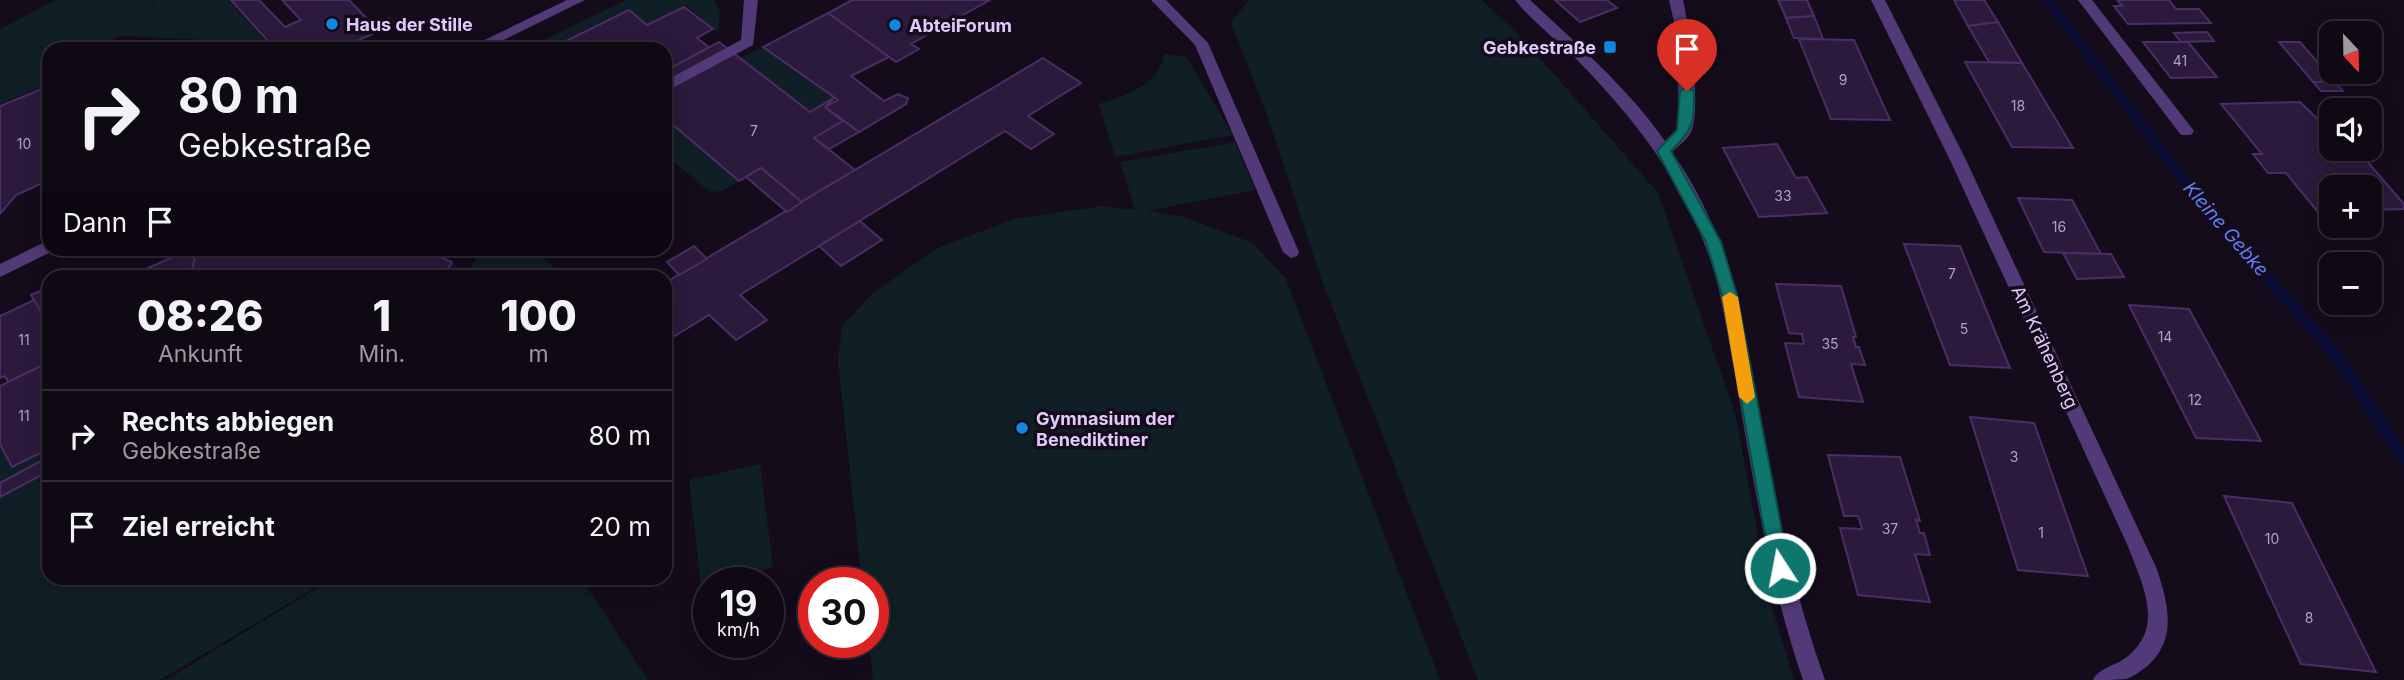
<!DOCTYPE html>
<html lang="de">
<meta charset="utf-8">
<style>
body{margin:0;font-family:Inter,sans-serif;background:#18121d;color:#f1f3f6;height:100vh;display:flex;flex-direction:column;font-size:26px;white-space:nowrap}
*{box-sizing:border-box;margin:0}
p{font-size:23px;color:#9b9aa0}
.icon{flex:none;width:38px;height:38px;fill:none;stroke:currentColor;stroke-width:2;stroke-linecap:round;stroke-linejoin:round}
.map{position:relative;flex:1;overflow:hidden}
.panel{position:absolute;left:42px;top:270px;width:630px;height:315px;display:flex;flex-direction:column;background:#0f0914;border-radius:21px;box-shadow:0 4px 18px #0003,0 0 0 2px #2f2a34}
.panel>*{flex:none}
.guide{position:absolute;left:42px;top:42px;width:630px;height:214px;border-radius:21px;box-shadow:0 4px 18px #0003,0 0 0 2px #2f2a34;background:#0f0914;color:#f1f3f6;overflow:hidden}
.needle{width:46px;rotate:158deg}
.fabs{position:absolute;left:2319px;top:21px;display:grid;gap:14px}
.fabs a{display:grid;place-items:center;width:63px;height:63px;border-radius:14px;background:#0f0914;box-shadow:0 4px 18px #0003,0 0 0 2px #2f2a34;font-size:35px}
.speed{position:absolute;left:693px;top:567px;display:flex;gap:14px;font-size:35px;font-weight:700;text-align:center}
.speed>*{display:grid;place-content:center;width:91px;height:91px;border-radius:50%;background:#0f0914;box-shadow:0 4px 18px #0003,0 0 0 2px #2f2a34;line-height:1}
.speed small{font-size:18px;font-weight:400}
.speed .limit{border:10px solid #d22;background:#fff;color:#111}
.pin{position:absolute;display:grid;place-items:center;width:60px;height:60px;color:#fff;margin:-72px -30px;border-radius:50% 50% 50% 0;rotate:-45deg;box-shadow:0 0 7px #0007}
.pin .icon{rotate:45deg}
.me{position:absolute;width:77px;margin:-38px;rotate:349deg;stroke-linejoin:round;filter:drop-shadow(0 0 5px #0008)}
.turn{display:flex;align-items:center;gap:24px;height:147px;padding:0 21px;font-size:32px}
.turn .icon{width:91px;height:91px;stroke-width:2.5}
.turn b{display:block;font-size:49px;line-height:60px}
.then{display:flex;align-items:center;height:66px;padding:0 21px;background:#0003;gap:14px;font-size:26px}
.eta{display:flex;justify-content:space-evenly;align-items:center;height:119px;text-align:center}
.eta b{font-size:42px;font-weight:800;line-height:49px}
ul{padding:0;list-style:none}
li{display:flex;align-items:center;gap:21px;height:91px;padding:0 21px;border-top:2px solid #2f2a34}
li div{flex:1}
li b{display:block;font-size:26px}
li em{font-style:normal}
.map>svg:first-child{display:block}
</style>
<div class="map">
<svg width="2404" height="680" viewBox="0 0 2404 680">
<rect width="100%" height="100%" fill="#140c1b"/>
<g fill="#101f25">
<polygon points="56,0 150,0 163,23 151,0 228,0 273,49 244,49 222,41 123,36 83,49 49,49 49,84 0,104 0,29"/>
<polygon points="626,0 714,0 720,11 718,32 685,5 648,24 629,10 548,49 525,49"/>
<polygon points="1249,0 1482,0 1524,40 1658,193 1735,413 1771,604 1794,680 1478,680 1321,278 1268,118 1231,22"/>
<polygon points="763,47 835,97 810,112 741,58"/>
<path d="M1164,54L1186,57L1233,135L1115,157L1099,104C1126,95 1160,85 1164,54Z"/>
<polygon points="665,118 739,181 722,191 710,192 665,154"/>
<polygon points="1235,142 1255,190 1147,211 1181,216 1253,243 1286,279 1440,680 873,680 869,642 873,642 873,583 862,583 838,361 842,326 873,293 936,249 1013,219 1103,206 1135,210 1120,162"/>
<polygon points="482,249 533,249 564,276 444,276 452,262 466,275"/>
<polygon points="0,444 12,467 44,451 48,457 0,483"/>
<polygon points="760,464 773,567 701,586 689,480"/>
<polygon points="49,471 49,578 331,578 160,680 0,680 0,497"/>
<polygon points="334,578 581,578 648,680 166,680"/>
</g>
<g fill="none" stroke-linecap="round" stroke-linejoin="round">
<polygon fill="#0b0d35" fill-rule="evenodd" points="2042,0 2053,0 2206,200 2341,351 2404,447 2404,465 2399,463 2331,359 2196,206"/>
</g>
<g fill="#2b1a3b" stroke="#4b2d65" stroke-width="2">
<polygon points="231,0 259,0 285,27 301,20 282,0 349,0 373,25 389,18 395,24 339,49 275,49"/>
<polygon points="852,0 990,0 911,44 919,49 896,62 828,13"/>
<polygon points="1555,0 1607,0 1617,8 1580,22"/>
<polygon points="1778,0 1807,0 1814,16 1786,18"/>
<polygon points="1954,0 1984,0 1998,22 1968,26"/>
<polygon points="2117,0 2169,0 2176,9 2199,9 2211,23 2128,24 2114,6 2122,6"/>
<polygon points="684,7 713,29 697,38 710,48 665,71 665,49 550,49 629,10 647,25"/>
<polygon points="828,13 889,57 851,76 884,101 898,94 908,98 906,104 859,132 825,107 838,100 763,47"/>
<polygon points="1814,16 1823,39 1794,38 1786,18"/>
<polygon points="1998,22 2022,63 1989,62 1968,26"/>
<polygon points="2207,32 2214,41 2181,42 2174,33"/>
<polygon points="1799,39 1854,40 1890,120 1831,119"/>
<polygon points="719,42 810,112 835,97 825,107 843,121 814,138 855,170 802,202 761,168 739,181 665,118 665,71"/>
<polygon points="2143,42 2188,42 2217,77 2171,78"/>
<polygon points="2279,42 2300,42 2335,82 2313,82"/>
<polygon points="1043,58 1081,83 1028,116 1054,134 1031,149 1005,131 740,295 767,320 736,340 709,315 665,342 665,283"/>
<polygon points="1965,62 2022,63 2073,148 2012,147"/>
<polygon points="2313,82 2335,82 2343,91 2321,91"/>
<polygon points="49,86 49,180 16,195 0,214 0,106"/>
<polygon points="2300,102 2331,132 2331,149 2359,152 2404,204 2404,209 2370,210 2370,187 2331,187 2331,211 2317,211 2286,173 2268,173 2253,154 2262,154 2221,104"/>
<polygon points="825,107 859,132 829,149 814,138 843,121"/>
<polygon points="1777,144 1796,178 1807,177 1827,213 1759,217 1723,148"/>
<polygon points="761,168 802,202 787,212 746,177"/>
<polygon points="2018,198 2072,200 2101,254 2044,252"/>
<polygon points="860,221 882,240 841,266 819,246"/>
<polygon points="1904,244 1960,246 2010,368 1950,365"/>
<polygon points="694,246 707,259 679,275 667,262"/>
<polygon points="192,248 197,248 191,276 131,276"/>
<polygon points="197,248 401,248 409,253 411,248 436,248 430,253 452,262 444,276 191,276"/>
<polygon points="2063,253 2111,254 2124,277 2077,279"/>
<polygon points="1776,284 1841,286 1856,337 1853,337 1856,347 1859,347 1865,365 1851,364 1863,402 1799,397 1785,343 1804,344 1802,334 1789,333"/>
<polygon points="49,287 49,325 31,295"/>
<polygon points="34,300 49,325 49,354 41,358 45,364 8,382 5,376 0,378 0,316"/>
<polygon points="2129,305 2189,309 2261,441 2196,438"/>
<polygon points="49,354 49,459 44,451 12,467 0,444 0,386 45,364 41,358"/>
<polygon points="1970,417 2034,423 2088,576 2018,570"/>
<polygon points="1828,455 1900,457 1920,521 1916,520 1920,533 1924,533 1930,555 1915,554 1930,602 1858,595 1840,528 1862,529 1858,516 1844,516"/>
<polygon points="48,457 49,471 0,497 0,483"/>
<polygon points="2224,496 2292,503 2376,672 2301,664"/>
</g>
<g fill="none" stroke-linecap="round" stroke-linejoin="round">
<g fill="#513a77" fill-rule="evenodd">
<polygon points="567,0 585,0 485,49 466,49"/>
<polygon points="744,0 758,0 753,45 665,92 665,81 741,40"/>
<polygon points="1151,0 1166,0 1208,43 1299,252 1297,256 1291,258 1283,252 1195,45"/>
<path d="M1515,0H1530C1577,44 1628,88 1665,141L1676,130L1679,121L1677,35L1669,0H1683C1689,27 1702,108 1691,132C1687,140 1678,146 1672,152C1738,247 1745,338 1766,448C1780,527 1798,604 1825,680H1803C1759,553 1746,421 1719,290C1697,199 1642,126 1577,60C1557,40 1533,22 1515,0Z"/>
<path d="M1871,0H1885L1965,158L2156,567C2168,602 2179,640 2145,668C2139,672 2133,677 2126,679C2117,680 2103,680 2093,680C2099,668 2114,666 2124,659C2167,628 2142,584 2127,544L1949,158Z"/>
<polygon points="2078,0 2092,0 2191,127 2194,131 2191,135 2181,135"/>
<polygon points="49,240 49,248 55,250 0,277 0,264"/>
</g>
</g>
<path fill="#0f766e" stroke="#0a4d48" stroke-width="2" d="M1687,87L1694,91C1694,122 1694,129 1671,151L1721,242L1737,295L1789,568L1787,574H1774L1771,568L1722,295L1706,242L1657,151L1677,130L1680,91Z"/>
<polygon fill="#f59e0b" points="1730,292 1738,297 1755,397 1747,404 1739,397 1722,297"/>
<g fill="#0f87e3" stroke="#140c1b" stroke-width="2.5">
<circle cx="332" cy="24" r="7"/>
<circle cx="895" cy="25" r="7"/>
<rect x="1603" y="40" width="14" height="14" rx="3.5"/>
<circle cx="1022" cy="428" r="7"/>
</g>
<g text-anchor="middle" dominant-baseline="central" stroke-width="7" stroke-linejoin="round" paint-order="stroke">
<g font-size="14" fill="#b39ecc">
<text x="2180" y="60">41</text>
<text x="1843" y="79">9</text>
<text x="2018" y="105">18</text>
<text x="754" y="130">7</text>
<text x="24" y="143">10</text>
<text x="1783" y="195">33</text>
<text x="2059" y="226">16</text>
<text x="1952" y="273">7</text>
<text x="1964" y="328">5</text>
<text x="2165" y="336">14</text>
<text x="24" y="339">11</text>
<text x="1830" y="343">35</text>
<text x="2195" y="399">12</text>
<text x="24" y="415">11</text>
<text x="2014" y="456">3</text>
<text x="1890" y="528">37</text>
<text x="2041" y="532">1</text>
<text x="2272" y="538">10</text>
<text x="2309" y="617">8</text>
</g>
<g font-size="18" font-weight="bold" fill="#e0cafc" stroke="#140c1b" text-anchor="start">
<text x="346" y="24">Haus der Stille</text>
<text x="909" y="25">AbteiForum</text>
<text x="1596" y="47" text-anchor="end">Gebkestraße</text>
<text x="1036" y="418">Gymnasium der<tspan x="1036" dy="21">Benediktiner</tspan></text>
</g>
<g font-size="18" fill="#e0cafc" stroke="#140c1b">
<text transform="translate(2045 347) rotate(65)">Am Krähenberg</text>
</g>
<g font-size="19" font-style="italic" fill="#5f7ef5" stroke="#140c1b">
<text transform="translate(2226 229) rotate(49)">Kleine Gebke</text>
</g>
</g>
</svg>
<div class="fabs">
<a><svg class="needle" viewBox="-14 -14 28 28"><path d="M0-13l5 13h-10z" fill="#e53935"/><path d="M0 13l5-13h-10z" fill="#9b9aa0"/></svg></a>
<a><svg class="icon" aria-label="sound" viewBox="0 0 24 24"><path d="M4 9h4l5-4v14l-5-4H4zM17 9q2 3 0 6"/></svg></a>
<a>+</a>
<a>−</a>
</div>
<div class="speed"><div>19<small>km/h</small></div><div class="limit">30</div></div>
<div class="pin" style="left:1687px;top:91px;background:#d93025"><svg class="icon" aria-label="arrive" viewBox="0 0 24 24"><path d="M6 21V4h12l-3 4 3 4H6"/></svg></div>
<svg class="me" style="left:1780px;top:568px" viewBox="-20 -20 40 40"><circle r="17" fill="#0f766e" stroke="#fff" stroke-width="3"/><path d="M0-11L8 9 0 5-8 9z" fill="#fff"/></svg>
<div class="guide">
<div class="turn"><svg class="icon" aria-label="right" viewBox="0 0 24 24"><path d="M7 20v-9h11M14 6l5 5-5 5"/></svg><div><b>80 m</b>Gebkestraße</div></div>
<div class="then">Dann<svg class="icon" aria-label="arrive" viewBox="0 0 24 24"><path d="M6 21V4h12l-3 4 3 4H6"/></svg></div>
</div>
<section class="panel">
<div class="eta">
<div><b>08:26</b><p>Ankunft</p></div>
<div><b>1</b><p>Min.</p></div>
<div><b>100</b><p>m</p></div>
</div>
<ul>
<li><svg class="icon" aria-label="right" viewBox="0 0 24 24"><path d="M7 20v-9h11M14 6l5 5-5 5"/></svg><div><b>Rechts abbiegen</b><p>Gebkestraße</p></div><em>80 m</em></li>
<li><svg class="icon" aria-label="arrive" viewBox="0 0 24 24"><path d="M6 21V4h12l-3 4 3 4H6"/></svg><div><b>Ziel erreicht</b></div><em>20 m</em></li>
</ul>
</section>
</div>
